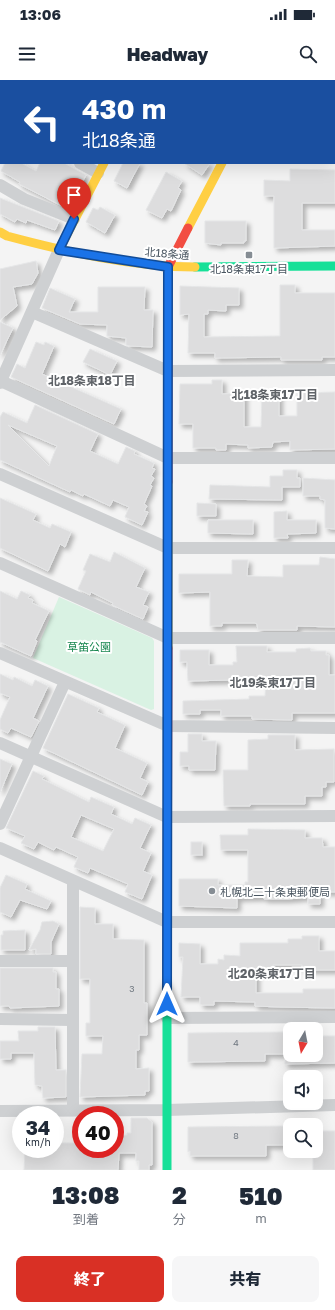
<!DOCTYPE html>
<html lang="ja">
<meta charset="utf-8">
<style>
body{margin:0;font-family:"Golos Text","Noto Sans JP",sans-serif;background:#f6f6f7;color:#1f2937;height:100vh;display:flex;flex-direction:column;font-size:15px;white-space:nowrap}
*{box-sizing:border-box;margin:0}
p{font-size:13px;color:#747a83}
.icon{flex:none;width:22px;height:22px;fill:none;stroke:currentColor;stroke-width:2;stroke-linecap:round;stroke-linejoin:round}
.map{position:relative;height:1090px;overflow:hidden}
.panel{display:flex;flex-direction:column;background:#fff;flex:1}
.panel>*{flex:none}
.hud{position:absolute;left:0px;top:0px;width:335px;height:84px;box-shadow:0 4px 16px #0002;background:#1a4fa0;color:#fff;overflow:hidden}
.needle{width:26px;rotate:190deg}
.buttons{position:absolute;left:283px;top:942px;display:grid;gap:8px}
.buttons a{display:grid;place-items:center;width:40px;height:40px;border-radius:8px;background:#fff;box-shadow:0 4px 16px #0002;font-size:20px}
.speed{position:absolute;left:12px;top:1026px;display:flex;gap:8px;font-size:20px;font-weight:700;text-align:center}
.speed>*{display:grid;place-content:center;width:52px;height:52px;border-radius:50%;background:#fff;box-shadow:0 4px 16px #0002;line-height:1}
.speed small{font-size:10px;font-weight:400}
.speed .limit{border:6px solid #d22;background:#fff;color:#111}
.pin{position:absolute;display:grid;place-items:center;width:34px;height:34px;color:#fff;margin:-41px -17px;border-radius:50% 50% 50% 0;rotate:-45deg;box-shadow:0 0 4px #0007}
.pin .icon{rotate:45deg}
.me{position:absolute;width:44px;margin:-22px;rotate:0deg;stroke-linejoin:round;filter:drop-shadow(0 0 3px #0008)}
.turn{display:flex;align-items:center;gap:14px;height:84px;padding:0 16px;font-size:18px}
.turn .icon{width:52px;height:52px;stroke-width:2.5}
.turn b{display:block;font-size:28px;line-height:34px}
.eta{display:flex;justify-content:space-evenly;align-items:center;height:68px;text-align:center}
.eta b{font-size:24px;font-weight:800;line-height:28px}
.action{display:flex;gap:8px;margin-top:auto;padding:8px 16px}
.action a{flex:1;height:46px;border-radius:8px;background:#d93025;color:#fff;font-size:16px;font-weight:800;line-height:46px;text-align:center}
.action a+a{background:#f6f6f7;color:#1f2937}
.status{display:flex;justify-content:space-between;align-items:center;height:28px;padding:0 20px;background:#fff;direction:ltr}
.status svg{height:11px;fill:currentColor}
header{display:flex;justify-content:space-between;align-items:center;height:52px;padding:0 16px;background:#fff;font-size:18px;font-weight:800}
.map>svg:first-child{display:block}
</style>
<div class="status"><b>13:06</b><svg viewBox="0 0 49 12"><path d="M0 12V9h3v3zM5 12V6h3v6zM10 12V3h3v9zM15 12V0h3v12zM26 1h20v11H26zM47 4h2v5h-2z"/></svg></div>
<header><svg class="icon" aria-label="menu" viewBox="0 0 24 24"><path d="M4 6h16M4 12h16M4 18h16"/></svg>Headway<svg class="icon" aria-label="search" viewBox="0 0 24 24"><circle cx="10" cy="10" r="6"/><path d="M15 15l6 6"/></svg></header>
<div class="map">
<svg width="335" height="1090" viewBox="0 0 335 1090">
<defs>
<filter id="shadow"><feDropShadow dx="3.5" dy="3.5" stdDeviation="2" flood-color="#0004"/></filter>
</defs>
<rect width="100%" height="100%" fill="#f4f4f4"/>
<polygon fill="#d9f2e3" points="59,517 152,558 154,561 154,629 151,630 33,578"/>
<g fill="#ddddde" stroke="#e5e6e7" fill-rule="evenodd" filter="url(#shadow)">
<polygon points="5,83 21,83 36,91 40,83 64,83 86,95 69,127 65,125 64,127 27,108 19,104 20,102 1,91"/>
<polygon points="123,83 140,83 127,108 114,101"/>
<polygon points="184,83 210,83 202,95"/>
<polygon points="290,89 335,90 335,123 302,123 302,150 335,150 335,166 274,168 274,116 264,116 264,100 290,101"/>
<polygon points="166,92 182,101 178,108 181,110 171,131 167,129 162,138 146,130"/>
<polygon points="0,118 59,141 55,150 27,140 26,143 17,139 15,142 0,134"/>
<polygon points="100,127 115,135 105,153 86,142 93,128 98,130"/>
<polygon points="205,141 246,141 246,161 244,161 244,163 221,163 221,165 205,163"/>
<polygon points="36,181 38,193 32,204 13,207 17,226 0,240 0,189"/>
<polygon points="280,205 295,205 295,213 335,213 335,277 322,277 322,280 281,280 281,277 215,278 215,273 188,273 189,234 180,235 180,206 239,208 239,225 226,225 226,231 208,230 208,234 204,234 204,257 280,256"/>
<polygon points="98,207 145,207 144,230 153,230 152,267 130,266 126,265 126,258 107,256 107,245 80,244 42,228 50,208 75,219 69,232 98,232"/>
<polygon points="0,242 13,248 0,275"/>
<polygon points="36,262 44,265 45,262 54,266 42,294 121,329 114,344 11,297 17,284 25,288"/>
<polygon points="90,269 117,281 110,295 83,282"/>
<polygon points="212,300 222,300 222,314 244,313 244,347 261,347 262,314 279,314 279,336 297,336 297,313 335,312 335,369 290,370 290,361 273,362 272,367 248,368 248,365 226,364 226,370 216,370 216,368 193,368 193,344 179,344 180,304 212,304"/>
<path d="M35,325L98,354L90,371L92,372L118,384L126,367L135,371L134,374L154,383L152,388L155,389L151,396L154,398L150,405L152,406L144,424L147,426L144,431L148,432L142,445L125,437L129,427L113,420L110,426L84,414L83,416L71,410L70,412L0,380V337L3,332L27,343ZM8,345L57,366L49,386Z"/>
<polygon points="283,390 297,390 297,398 300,398 300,407 282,407 282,420 209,419 210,405 270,407 270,396 283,396"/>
<polygon points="303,398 335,400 335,449 325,448 325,420 320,419 320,416 303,416"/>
<polygon points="0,418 36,434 33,440 50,448 52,444 71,452 65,467 60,464 48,491 0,468"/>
<polygon points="197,423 216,424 216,436 197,436"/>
<polygon points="287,431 287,440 316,440 316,453 287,454 288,458 274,458 274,432"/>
<polygon points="208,440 253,440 253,454 208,453"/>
<polygon points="114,472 145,488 136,507 149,512 143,525 148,527 143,539 112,525 113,523 91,512 90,515 78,509 86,491 83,490 90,474 110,482"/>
<polygon points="320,477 335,479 335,547 297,546 297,550 258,550 257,544 255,543 222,543 222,546 210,546 210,512 179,513 179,494 232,494 232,480 248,480 247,496 283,497 283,485 319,485"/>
<polygon points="0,511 17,519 21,511 30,515 28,518 33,520 32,523 49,531 35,560 37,561 31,576 0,562"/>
<polygon points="236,566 267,566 267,572 296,572 296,569 310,568 311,571 326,571 326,575 329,575 329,595 335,595 335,633 292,633 292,640 252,639 252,636 221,636 221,630 200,630 200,634 183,634 183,621 249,619 249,616 265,616 266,598 231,597 231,600 188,601 187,582 180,582 180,570 209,570 209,585 233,585 233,582 237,582"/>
<polygon points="0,594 13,600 14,597 32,606 35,600 48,606 33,638 39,641 31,657 11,648 8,653 0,649 0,640 10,617 0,613"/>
<polygon points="68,614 99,628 97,632 125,645 115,668 147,683 140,698 148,702 142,715 43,668"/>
<polygon points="188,654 202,654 202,661 216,661 215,690 189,690 189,686 180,686 180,672 188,672"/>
<polygon points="268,655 295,655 295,670 334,669 334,702 326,702 326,707 322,707 322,716 305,716 305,724 250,724 250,726 224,726 223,690 248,690 248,660 268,659"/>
<polygon points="0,679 12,684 0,712"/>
<path d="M33,691L44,696L42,699L89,722L91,717L114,727L111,734L132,744L135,738L151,745L140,768L151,773L143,791L152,795L142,819L125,812L128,804L90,788L88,793L74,787L78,777L56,767L54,770L38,762L34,769L21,763L25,756L6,748ZM81,735L114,749L103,771L71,757Z"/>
<polygon points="248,749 305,750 305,758 322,758 323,767 335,767 335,812 320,812 320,824 308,824 308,817 288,819 264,819 264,817 237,818 237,828 179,826 179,799 218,799 218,805 245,805 245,802 248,802 248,770 221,770 220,755 248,755"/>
<rect x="191" y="762" width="11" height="13"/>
<polygon points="6,795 27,804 25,809 51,821 47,829 20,820 11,837 0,832 0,808"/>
<polygon points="80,827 95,828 95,844 113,844 113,859 144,860 144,923 147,923 147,955 139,955 139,970 136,970 136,989 149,988 149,1011 145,1011 145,1015 80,1017 82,974 102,974 103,956 86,956 86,943 90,943 90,899 80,899"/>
<polygon points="53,841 59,844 51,862 51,874 36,874 36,869 29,870 40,850 42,842"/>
<polygon points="25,850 25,870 1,870 1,855 3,855 3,851"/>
<polygon points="302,856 319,856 319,871 335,871 335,890 302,890 302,885 273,885 273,889 256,890 256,913 303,913 303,909 335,909 335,928 280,927 255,926 255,922 214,921 214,925 202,925 200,924 200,917 181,917 183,877 179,877 179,863 200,864 200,884 218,884 218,879 224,880 224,875 240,876 240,863 288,863 288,859 302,859"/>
<polygon points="0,888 53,888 53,892 56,892 56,909 59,909 59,926 10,928 9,926 0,926"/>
<polygon points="38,947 55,947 56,990 66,990 66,1017 43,1018 42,1006 35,1005 34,973 11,973 11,979 0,979 0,961 19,961 18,951 38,951"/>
<polygon points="284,952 284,957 290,957 290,974 265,974 265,981 188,982 188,953"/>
<polygon points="316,956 335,956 335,983 285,984 285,975 316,975"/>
<polygon points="131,1038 147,1038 152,1042 152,1085 149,1085 149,1090 139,1090 139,1081 136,1081 136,1073 119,1073 118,1090 24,1090 25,1069 55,1069 55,1063 81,1063 81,1069 115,1069 115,1056 127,1055 127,1053 131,1053"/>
<polygon points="285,1046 285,1051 290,1051 290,1065 266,1065 266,1076 190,1076 190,1071 188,1072 188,1047"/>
<polygon points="316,1051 335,1051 335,1090 313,1090 313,1071 316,1071"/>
</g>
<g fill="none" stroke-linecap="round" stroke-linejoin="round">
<g stroke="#ced0d2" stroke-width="12">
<polyline points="32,1 33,0"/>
<polyline points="0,39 1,39"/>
<polyline points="334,72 335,72"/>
<polyline points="80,83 98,93"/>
<polyline points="0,105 24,119 74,139"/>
<polyline points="32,232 168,291 335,290"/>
<polyline points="1,301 168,378 335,378"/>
<polyline points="0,303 59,170"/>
<polyline points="0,394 168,468 335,468"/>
<polyline points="0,483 168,558 335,558"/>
<polyline points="0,573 168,646 335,648"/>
<polyline points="0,663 167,737 335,736"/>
<polyline points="0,744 65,602"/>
<polyline points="0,768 167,842 335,842"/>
<polyline points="0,881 73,881"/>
<polyline points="167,938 335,937"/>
<polyline points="0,939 73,940"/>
<polyline points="73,1030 73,801"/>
<polyline points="0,1031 167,1030 335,1025"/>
</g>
<g stroke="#16e098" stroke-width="9">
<polyline points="264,1 265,0"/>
<polyline points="195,187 335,186"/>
<polyline points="167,1090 167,904"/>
</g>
<g stroke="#ffcf43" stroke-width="9">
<polyline points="188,148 222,83"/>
<path d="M0,152L7,156C67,172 133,187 195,187"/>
<polyline points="59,170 104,83"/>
<polyline points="168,568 168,402"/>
</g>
<g stroke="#f24e42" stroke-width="9">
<polyline points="148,0 148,1"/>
<polyline points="168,402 168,187 188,148"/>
<polyline points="167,904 168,568"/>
</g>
</g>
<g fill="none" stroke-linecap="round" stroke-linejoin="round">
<defs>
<polyline id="route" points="74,139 59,170 168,187 167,924"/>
</defs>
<use href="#route" stroke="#114b97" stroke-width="10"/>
<use href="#route" stroke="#1a73e8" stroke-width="7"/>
</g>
<g fill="#868d94" stroke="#fff" stroke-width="1.5">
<rect x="245" y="171" width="8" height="8" rx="2"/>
<circle cx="212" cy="811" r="4"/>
</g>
<g text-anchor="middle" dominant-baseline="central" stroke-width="4" stroke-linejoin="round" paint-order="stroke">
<g font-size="9" fill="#707881">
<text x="132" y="908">3</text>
<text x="236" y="962">4</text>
<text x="236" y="1055">8</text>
</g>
<g font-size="11" fill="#4a5661" stroke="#fff">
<text transform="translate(167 173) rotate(5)">北18条通</text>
</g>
<g font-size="11" fill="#4a5661" stroke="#fff">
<text x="249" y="188">北18条東17丁目</text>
<text x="220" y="811" text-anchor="start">札幌北二十条東郵便局</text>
</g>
<g font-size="11" fill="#17864f" stroke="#fff">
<text x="89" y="566">草笛公園</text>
</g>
<g font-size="12" font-weight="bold" fill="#5f6368" stroke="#fff">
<text x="92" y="300">北18条東18丁目</text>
<text x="275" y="314">北18条東17丁目</text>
<text x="273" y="602">北19条東17丁目</text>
<text x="272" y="893">北20条東17丁目</text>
</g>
</g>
</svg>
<div class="buttons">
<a><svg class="needle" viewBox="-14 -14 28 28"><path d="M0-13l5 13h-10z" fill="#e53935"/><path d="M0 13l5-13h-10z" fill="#747a83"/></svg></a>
<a><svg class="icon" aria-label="sound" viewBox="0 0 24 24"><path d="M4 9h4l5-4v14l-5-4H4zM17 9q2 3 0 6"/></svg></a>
<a><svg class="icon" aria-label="search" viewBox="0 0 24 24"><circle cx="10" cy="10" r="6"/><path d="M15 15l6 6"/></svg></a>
</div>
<div class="speed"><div>34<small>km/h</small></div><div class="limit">40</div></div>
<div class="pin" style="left:74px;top:139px;background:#d93025"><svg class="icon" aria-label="arrive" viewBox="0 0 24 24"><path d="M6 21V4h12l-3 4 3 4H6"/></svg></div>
<svg class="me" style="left:167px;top:924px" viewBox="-20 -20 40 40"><path d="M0-17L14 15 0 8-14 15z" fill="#1a73e8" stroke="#fff" stroke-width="4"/></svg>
<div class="hud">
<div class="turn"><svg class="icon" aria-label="left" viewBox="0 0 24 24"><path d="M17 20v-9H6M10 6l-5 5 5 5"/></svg><div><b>430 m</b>北18条通</div></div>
</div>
</div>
<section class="panel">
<div class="eta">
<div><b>13:08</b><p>到着</p></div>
<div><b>2</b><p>分</p></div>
<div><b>510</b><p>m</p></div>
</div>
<div class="action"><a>終了</a><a>共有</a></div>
</section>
